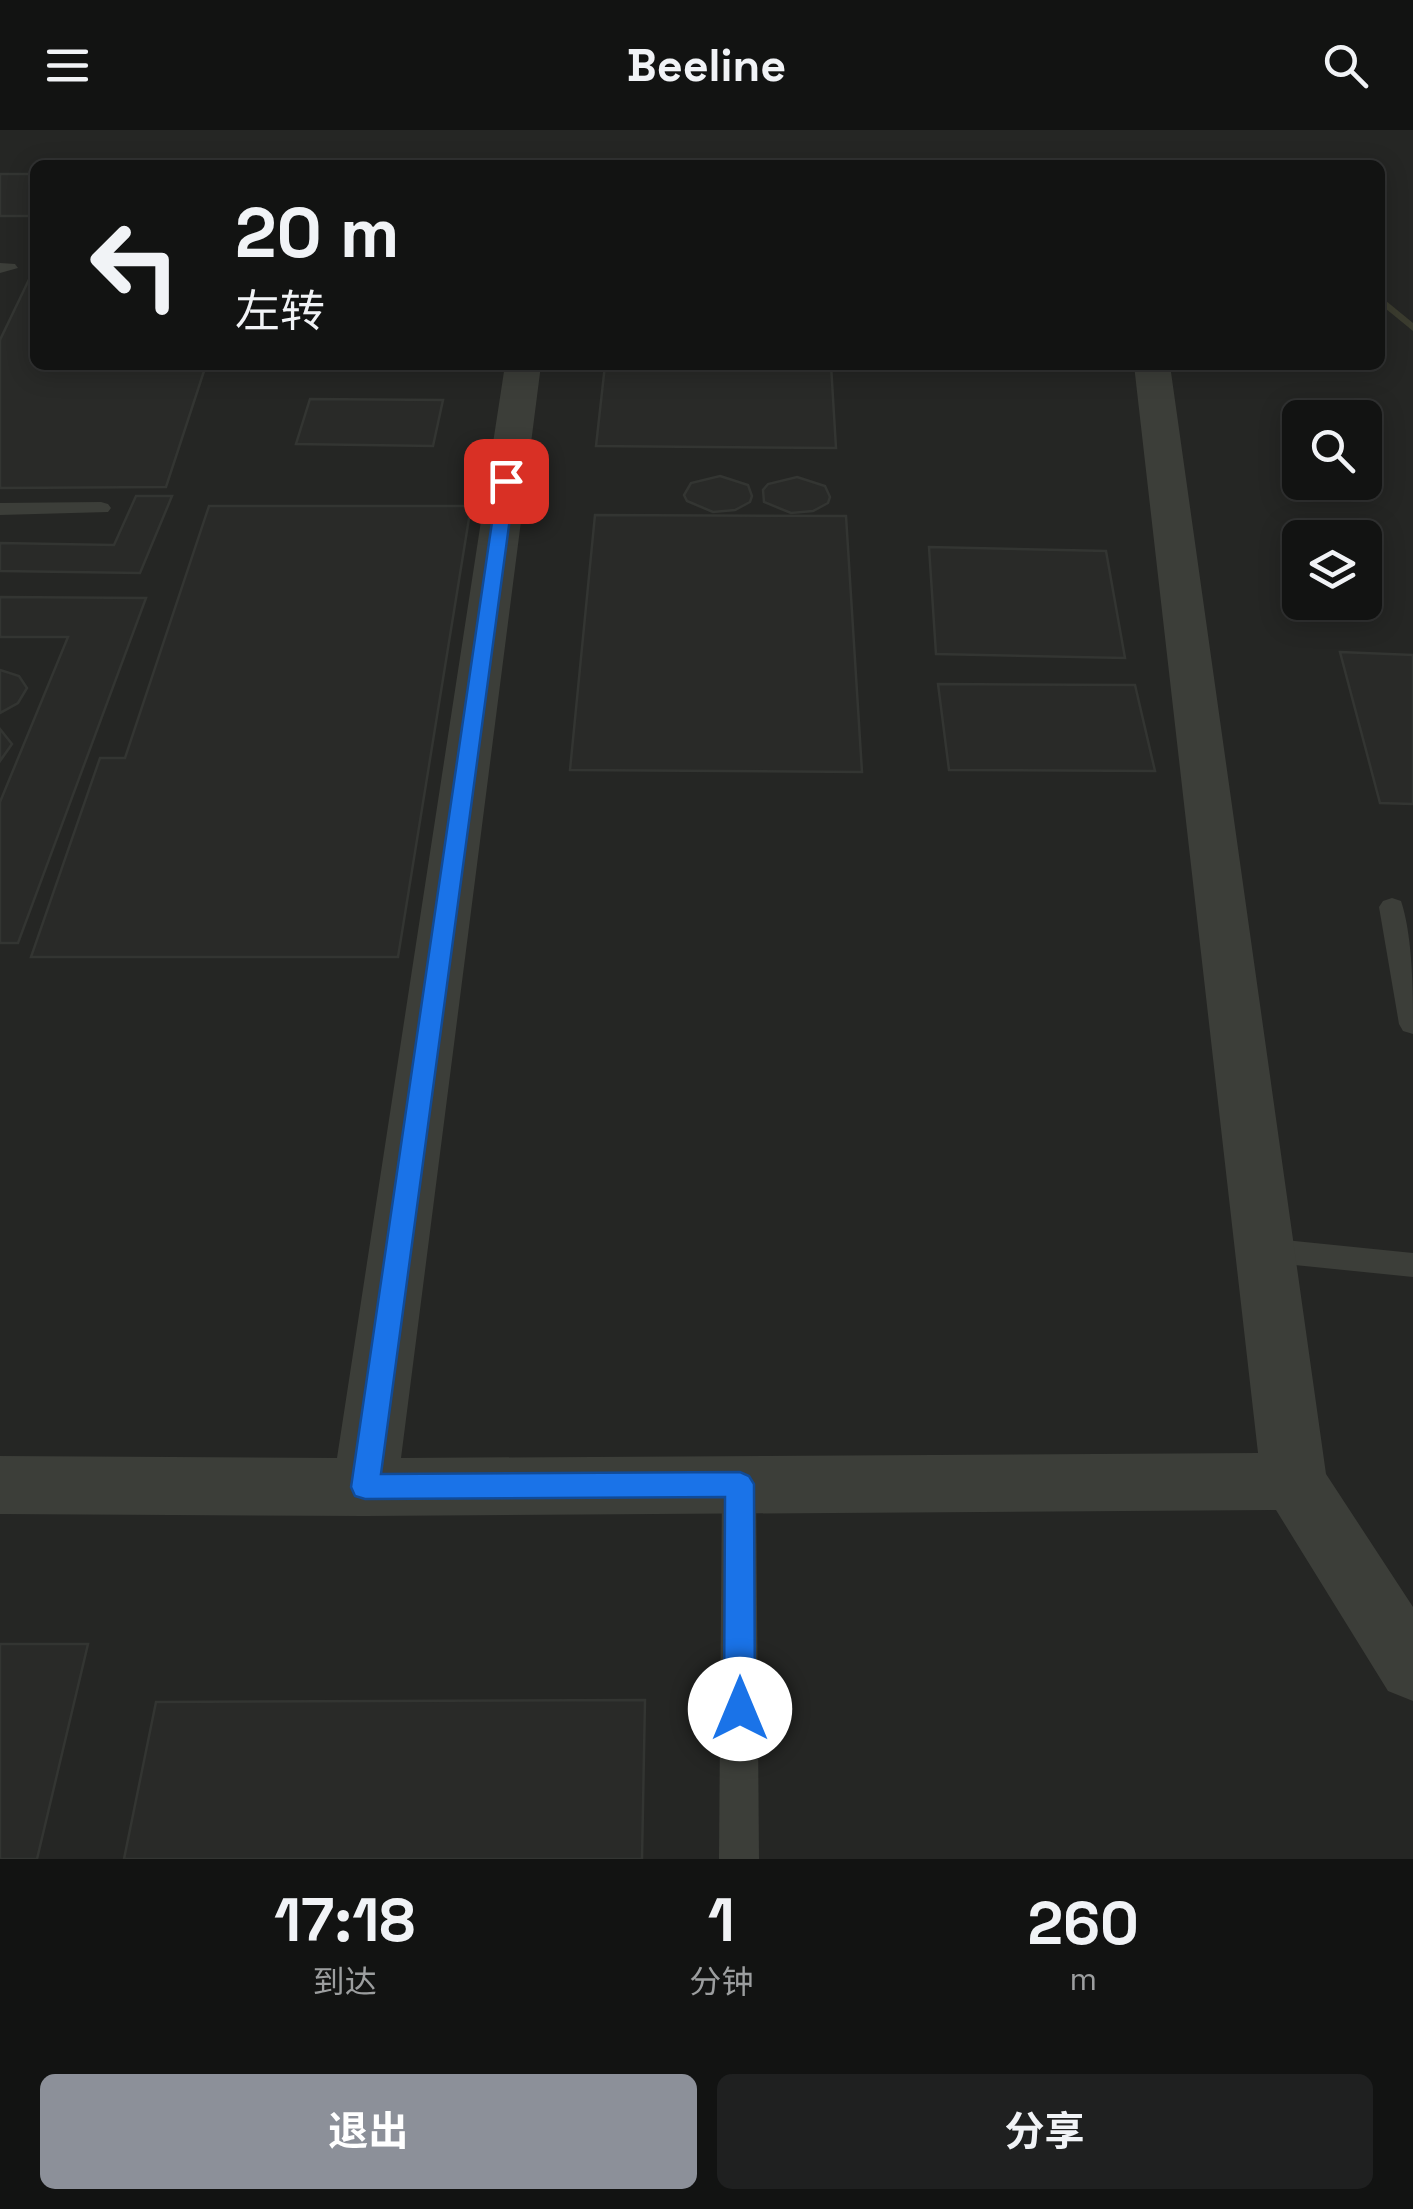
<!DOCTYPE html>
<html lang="zh">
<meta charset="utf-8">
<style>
body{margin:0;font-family:"Space Grotesk","Noto Sans SC",sans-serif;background:#1f2020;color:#f1f3f6;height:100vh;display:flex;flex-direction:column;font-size:38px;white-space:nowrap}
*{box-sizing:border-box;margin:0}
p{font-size:32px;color:#9c9e9f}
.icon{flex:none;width:55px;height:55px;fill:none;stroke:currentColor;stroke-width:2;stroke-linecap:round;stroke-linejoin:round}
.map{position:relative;height:1729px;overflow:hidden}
.details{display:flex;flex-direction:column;background:#121312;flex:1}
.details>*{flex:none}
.guide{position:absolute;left:30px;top:30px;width:1355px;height:210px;border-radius:15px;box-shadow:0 5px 25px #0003,0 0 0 2px #313232;background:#121312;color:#f1f3f6;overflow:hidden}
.buttons{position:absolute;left:1282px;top:270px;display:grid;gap:20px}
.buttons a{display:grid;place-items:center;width:100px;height:100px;border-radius:15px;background:#121312;box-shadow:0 5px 25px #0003,0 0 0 2px #313232;font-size:50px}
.pin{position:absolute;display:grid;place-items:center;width:85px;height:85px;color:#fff;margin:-42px;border-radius:20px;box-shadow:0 5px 15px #0006}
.me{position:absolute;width:110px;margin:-55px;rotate:0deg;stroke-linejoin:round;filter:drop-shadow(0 0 8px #0008)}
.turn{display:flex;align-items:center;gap:35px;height:210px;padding:0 40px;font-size:45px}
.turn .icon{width:130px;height:130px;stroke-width:2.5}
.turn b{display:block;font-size:70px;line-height:85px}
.eta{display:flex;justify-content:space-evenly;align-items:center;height:170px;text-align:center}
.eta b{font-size:60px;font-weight:700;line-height:70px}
.cta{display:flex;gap:20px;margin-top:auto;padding:20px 40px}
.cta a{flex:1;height:115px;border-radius:15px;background:#8c9099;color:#fff;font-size:40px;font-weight:700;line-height:115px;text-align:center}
.cta a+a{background:#1f2020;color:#f1f3f6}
header{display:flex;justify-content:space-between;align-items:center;height:130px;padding:0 40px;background:#121312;font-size:45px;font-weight:700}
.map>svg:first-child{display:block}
</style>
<header><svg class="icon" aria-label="menu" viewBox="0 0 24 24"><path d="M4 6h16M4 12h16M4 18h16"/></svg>Beeline<svg class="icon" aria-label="search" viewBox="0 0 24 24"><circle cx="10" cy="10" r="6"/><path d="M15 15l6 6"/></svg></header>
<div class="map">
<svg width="1413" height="1729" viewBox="0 0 1413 1729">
<rect width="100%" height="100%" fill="#181918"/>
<path fill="#252624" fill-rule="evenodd" d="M0,0H1413V1729H0ZM35,35H1380V235H35ZM1300,288H1365V352H1300ZM1300,408H1365V472H1300Z"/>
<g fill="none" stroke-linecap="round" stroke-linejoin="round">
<polygon fill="#3b3c2f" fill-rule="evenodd" points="1380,166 1413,193 1413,201 1380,174"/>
</g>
<g fill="#292a28" stroke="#333532" stroke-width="2.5">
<rect x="0" y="44" width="35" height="42"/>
<polygon points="35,137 35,235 206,235 166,357 0,358 0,210"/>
<polygon points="605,235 831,235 836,318 596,316"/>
<polygon points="310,269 443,270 433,316 296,314"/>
<polygon points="720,346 748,355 752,366 750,372 735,380 713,382 687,371 684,365 691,353"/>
<polygon points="797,347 825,356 830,367 828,373 813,381 791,383 764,372 763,360 768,354"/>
<polygon points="136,366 172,366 140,443 0,441 0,413 114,415"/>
<polygon points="209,376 471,376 398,827 31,827 100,628 125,628"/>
<polygon points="595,385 846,386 862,642 570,640"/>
<polygon points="929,417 1106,421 1125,528 936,524"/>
<polygon points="0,467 146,468 18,813 0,813 0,672 68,507 0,507"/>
<polygon points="1340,522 1413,525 1413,674 1380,673"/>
<polygon points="0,540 19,546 27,558 18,573 0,583"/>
<polygon points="938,554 1135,555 1155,641 949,640"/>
<polygon points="0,599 12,614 0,631"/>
<polygon points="0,1514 88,1514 37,1729 0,1729"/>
<polygon points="645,1570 642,1729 124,1729 156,1572"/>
</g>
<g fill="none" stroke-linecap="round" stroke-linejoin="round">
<g fill="#3c3e39" fill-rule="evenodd">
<polygon points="0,133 15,134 18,138 0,143"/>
<polygon points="101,372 108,374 111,378 108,382 0,385 0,373"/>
<path d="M1392,768L1401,771C1413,807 1413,864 1413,904L1403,901L1399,894L1379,777L1383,771Z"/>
<polygon points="1265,1108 1413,1123 1413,1147 1265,1132 1254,1129 1250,1120 1254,1111"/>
<polygon points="739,1339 751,1343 756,1354 759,1729 719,1729 722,1354 727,1343"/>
</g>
<polygon fill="#3c3e39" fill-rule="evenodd" points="505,235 541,235 401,1328 1258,1323 1134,235 1170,235 1326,1344 1413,1477 1413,1571 1388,1561 1276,1380 365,1386 0,1384 0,1326 337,1328"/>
</g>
<polygon fill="#1a73e8" stroke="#114b97" stroke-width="2.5" points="506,346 515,351 381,1344 740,1342 749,1346 754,1354 755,1579 750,1590 740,1594 729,1590 724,1579 725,1367 365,1369 355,1366 351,1357 498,351"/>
</svg>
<div class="buttons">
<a><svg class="icon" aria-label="search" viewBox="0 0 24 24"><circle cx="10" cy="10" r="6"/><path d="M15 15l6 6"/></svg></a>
<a><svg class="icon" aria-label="layers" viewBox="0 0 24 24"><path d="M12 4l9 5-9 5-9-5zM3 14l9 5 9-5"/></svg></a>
</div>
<div class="pin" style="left:506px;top:351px;background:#d93025"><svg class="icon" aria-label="arrive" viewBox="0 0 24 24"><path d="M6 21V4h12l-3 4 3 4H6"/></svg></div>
<svg class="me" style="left:740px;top:1579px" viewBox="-20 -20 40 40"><circle r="19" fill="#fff"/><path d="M0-13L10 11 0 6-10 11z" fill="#1a73e8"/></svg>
<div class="guide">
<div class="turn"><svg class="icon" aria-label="left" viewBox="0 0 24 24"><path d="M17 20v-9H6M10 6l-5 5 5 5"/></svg><div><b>20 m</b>左转</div></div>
</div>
</div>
<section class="details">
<div class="eta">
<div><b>17:18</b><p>到达</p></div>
<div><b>1</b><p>分钟</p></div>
<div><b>260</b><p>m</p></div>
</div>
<div class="cta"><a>退出</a><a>分享</a></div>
</section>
